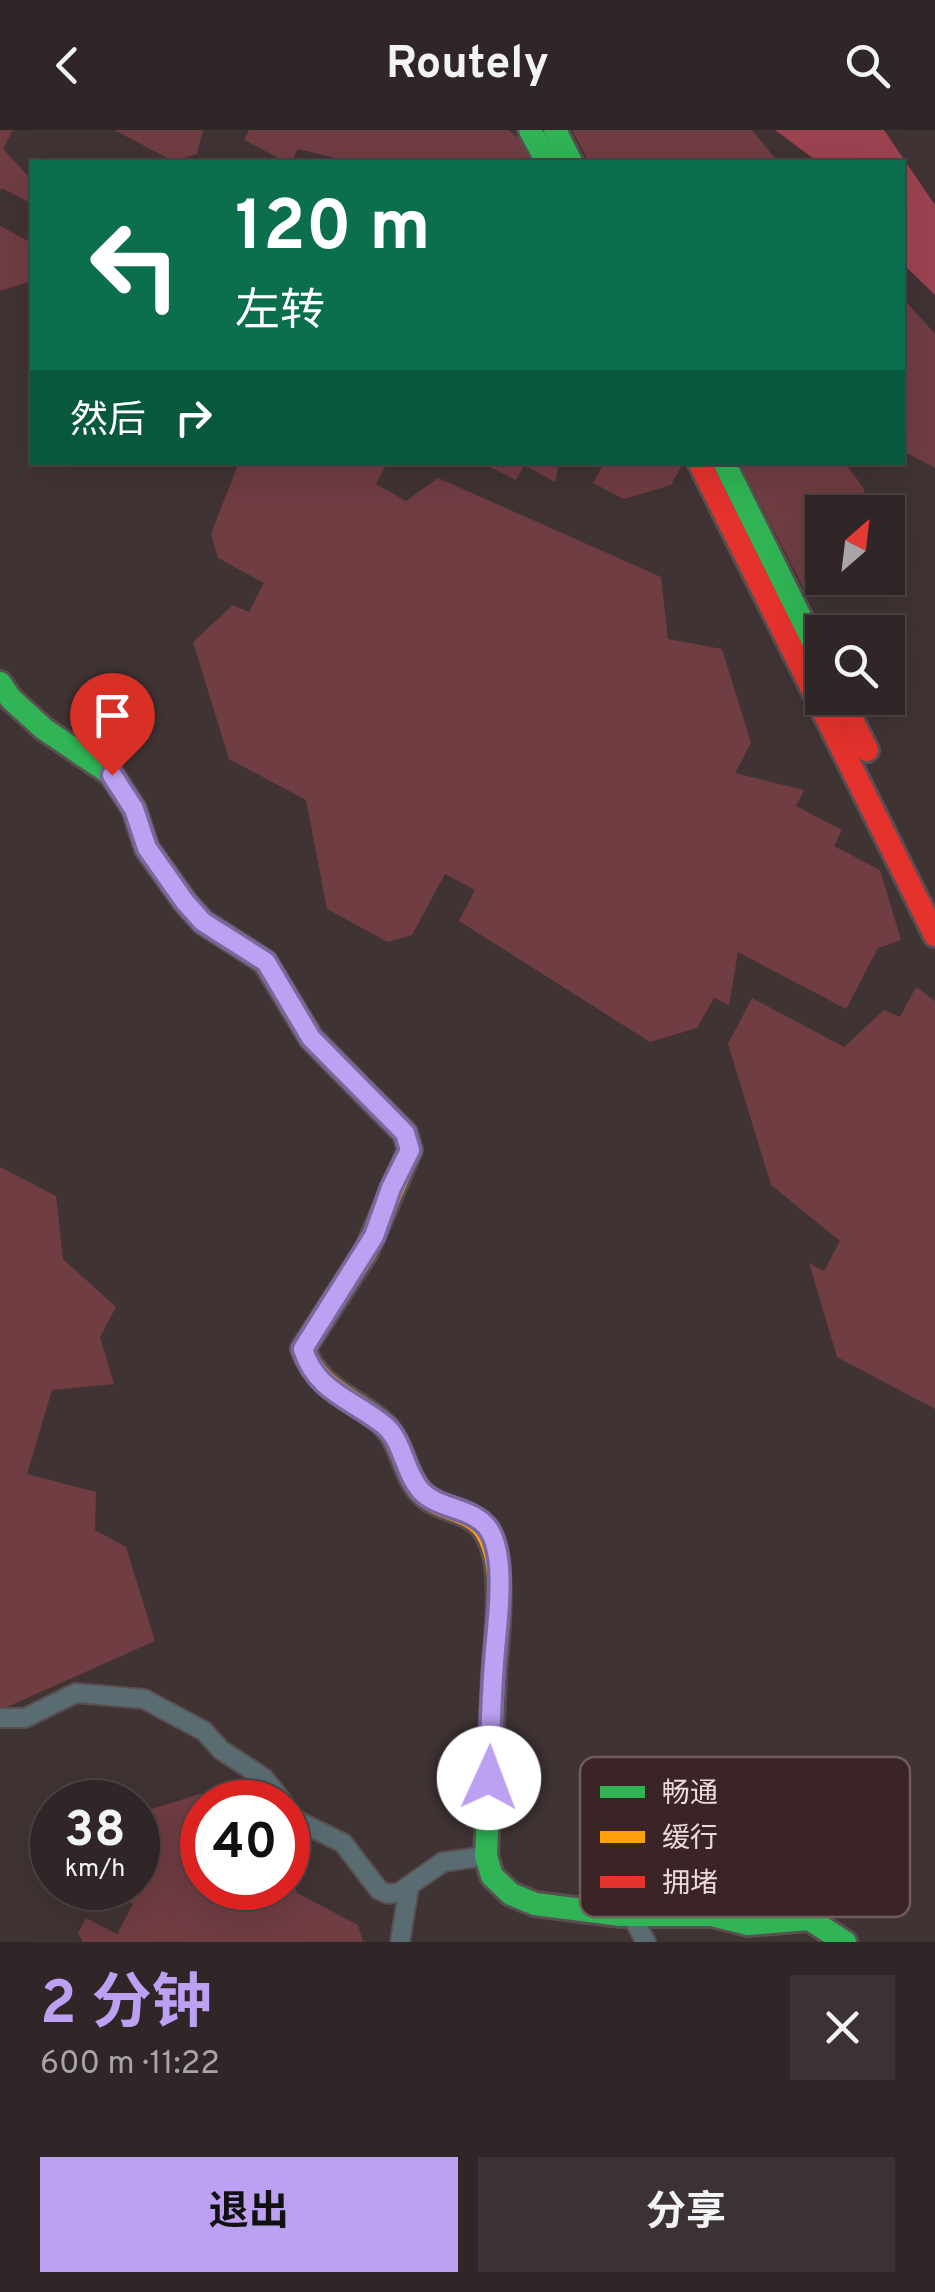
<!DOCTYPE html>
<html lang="zh">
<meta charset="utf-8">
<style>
body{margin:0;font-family:Overpass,"Noto Sans SC",sans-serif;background:#3c3233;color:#f1f3f6;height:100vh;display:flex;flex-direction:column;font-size:38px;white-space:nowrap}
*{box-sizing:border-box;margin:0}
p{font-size:32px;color:#a8a5a7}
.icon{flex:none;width:55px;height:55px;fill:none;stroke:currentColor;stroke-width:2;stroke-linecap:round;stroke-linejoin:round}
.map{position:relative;height:1812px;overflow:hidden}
.details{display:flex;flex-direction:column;background:#302627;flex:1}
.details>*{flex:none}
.guide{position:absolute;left:30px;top:30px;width:875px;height:305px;border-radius:0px;box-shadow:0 10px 40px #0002,0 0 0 2px #4b4344;background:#0b6e4f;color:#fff;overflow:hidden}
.needle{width:65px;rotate:28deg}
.fabs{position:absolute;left:805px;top:365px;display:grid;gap:20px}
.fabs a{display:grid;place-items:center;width:100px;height:100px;border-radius:0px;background:#302627;box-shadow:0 10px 40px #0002,0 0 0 2px #4b4344;font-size:50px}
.speed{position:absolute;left:30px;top:1650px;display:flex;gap:20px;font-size:50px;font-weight:700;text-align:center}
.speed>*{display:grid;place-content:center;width:130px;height:130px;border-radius:50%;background:#302627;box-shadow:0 10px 40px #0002,0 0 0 2px #4b4344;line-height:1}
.speed small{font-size:25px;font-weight:400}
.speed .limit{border:15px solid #d22;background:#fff;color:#111}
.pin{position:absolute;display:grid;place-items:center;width:85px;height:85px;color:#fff;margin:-102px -42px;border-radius:50% 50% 50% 0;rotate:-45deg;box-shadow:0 0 10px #0007}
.pin .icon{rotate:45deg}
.me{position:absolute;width:110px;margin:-55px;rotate:2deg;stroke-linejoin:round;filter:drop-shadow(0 0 8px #0008)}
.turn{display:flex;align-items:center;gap:35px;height:210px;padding:0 40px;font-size:45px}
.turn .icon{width:130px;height:130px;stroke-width:2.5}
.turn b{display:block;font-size:70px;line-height:85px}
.then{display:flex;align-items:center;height:95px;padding:0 40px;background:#0003;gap:20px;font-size:38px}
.round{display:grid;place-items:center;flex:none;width:105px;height:105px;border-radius:0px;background:#3c3233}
.overview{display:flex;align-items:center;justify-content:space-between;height:170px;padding:0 40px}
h1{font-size:60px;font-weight:700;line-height:75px;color:#bca0f2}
.action{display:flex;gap:20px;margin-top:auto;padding:20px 40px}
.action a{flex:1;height:115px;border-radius:0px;background:#bca0f2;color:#111;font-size:40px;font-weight:700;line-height:115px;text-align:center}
.action a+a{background:#3c3233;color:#f1f3f6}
header{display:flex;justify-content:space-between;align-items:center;height:130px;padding:0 40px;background:#302627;font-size:45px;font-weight:700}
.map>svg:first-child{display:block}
</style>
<header><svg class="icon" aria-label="back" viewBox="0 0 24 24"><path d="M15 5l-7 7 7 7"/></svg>Routely<svg class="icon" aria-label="search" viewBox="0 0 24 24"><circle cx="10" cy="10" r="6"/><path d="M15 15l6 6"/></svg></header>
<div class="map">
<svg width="935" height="1812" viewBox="0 0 935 1812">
<rect width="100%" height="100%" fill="#403334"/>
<g fill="#703d43">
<polygon points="0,0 13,0 3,19 32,50 32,74 2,58 0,61"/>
<polygon points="114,0 203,0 197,24 173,31"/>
<polygon points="249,0 509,0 545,32 351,32 298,19 291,32 286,32 244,10"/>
<polygon points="572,0 752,0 778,32 589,32"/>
<polygon points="0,96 32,113 32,151 0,161"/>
<polygon points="903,168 935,204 935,338 903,321"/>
<polygon points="239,332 387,333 376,354 406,371 438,348 661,447 668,509 722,519 751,613 735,643 804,660 796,676 842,700 834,716 880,740 901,810 878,818 846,879 738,822 729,875 714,868 697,898 650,912 459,791 475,760 445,744 412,805 388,812 327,779 306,670 229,629 193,512 233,475 249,482 264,453 218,428 211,404"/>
<polygon points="482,333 559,333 555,352 524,335 516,350"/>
<polygon points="604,333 604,332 683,333 671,355 624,369 593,353"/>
<polygon points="740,333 845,333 865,360 853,382 822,382 822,448 872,448 808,467"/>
<polygon points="916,857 935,871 935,1279 837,1227 809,1133 824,1141 840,1111 771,1055 728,914 752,868 844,917 884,880 900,887"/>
<polygon points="0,1037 56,1066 63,1129 116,1177 100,1207 114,1254 52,1260 27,1344 96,1362 95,1400 126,1417 155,1511 0,1580"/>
<polygon points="213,1660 238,1672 202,1672 202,1758 288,1758 288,1733 297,1763 358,1795 363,1812 83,1812 78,1803 86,1788 117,1804 133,1774 103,1758 138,1758 138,1683"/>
</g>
<polygon fill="#9c4351" points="775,0 884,0 935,75 935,165 903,134 902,32 818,32"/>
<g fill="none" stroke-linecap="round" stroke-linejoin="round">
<defs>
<g id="street">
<polyline points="0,1588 25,1588 76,1563 144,1569 204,1601 221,1620 264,1648 283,1672"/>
<polyline points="288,1681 298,1691 343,1713 379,1760 389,1764 400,1762 443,1732 486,1726"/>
<polyline points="631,1785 646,1812"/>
<polyline points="400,1812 409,1757"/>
</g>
<g id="fast">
<polyline points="530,0 547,32"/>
<polyline points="555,0 571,32"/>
<polyline points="724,332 822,531"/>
<polyline points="0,553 11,569 44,599 112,645 134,679 147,719 185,772 203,792 265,832 311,908 364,962"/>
<polyline points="494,1546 486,1726 492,1746 511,1764 535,1774 621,1785 712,1785 748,1794 809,1789 845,1812"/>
</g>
<path id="slow" d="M364,962L405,1003L410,1020L366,1122L303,1219C320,1260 348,1265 380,1291C403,1310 402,1342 422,1363C436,1378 460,1379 476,1391C511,1417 496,1507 494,1546"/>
<g id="jam">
<polyline points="699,332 935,805"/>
<polyline points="841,568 867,620"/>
</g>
</defs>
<use href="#street" stroke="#5a4f50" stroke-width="22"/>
<use href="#fast" stroke="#5a4f50" stroke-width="28"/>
<use href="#slow" stroke="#5a4f50" stroke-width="28"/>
<use href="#jam" stroke="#5a4f50" stroke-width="28"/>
<use href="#street" stroke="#596c71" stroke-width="18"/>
<use href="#fast" stroke="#30b455" stroke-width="22"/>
<use href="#slow" stroke="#ff9f0a" stroke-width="22"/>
<use href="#jam" stroke="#e5322d" stroke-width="22"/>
</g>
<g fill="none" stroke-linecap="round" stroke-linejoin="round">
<defs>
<path id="route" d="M112,645L134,679L147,718L185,772L203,792L266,832L311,908L405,1003L410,1020L391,1058L374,1106L303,1219C316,1262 352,1269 384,1295C403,1310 404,1342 421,1361C438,1379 471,1377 487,1397C509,1425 496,1499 494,1533C491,1571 490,1609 489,1648"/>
</defs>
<use href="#route" stroke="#7a689d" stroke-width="25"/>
<use href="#route" stroke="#bca0f2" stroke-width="18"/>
</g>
<rect x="580" y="1627" width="330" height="160" rx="15" fill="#3b2426" stroke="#705b5c" stroke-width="2.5"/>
<rect x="600" y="1656" width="45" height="12" fill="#30b455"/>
<rect x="600" y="1701" width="45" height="12" fill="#ff9f0a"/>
<rect x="600" y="1746" width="45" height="12" fill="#e5322d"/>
<g font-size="28" fill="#eadadb">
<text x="662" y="1672">畅通</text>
<text x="662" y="1717">缓行</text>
<text x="662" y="1762">拥堵</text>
</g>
</svg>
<div class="fabs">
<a><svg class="needle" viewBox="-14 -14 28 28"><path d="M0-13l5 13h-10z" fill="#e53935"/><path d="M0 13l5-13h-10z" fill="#a8a5a7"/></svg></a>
<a><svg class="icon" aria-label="search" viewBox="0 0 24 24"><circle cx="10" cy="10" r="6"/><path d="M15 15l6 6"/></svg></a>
</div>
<div class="speed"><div>38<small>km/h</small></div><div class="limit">40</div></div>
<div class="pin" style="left:112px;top:645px;background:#d93025"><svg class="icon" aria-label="arrive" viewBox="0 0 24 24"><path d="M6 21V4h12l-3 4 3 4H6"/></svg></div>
<svg class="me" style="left:489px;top:1648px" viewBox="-20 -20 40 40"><circle r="19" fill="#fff"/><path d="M0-13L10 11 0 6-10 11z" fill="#bca0f2"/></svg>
<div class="guide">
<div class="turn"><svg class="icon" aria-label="left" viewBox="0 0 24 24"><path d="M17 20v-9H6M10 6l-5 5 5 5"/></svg><div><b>120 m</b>左转</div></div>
<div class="then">然后<svg class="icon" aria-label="right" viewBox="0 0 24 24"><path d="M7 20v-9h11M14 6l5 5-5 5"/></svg></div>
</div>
</div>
<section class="details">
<div class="overview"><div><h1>2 分钟</h1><p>600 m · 11:22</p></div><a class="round"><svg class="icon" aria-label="close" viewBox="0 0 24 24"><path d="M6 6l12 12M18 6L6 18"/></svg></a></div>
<div class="action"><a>退出</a><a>分享</a></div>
</section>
